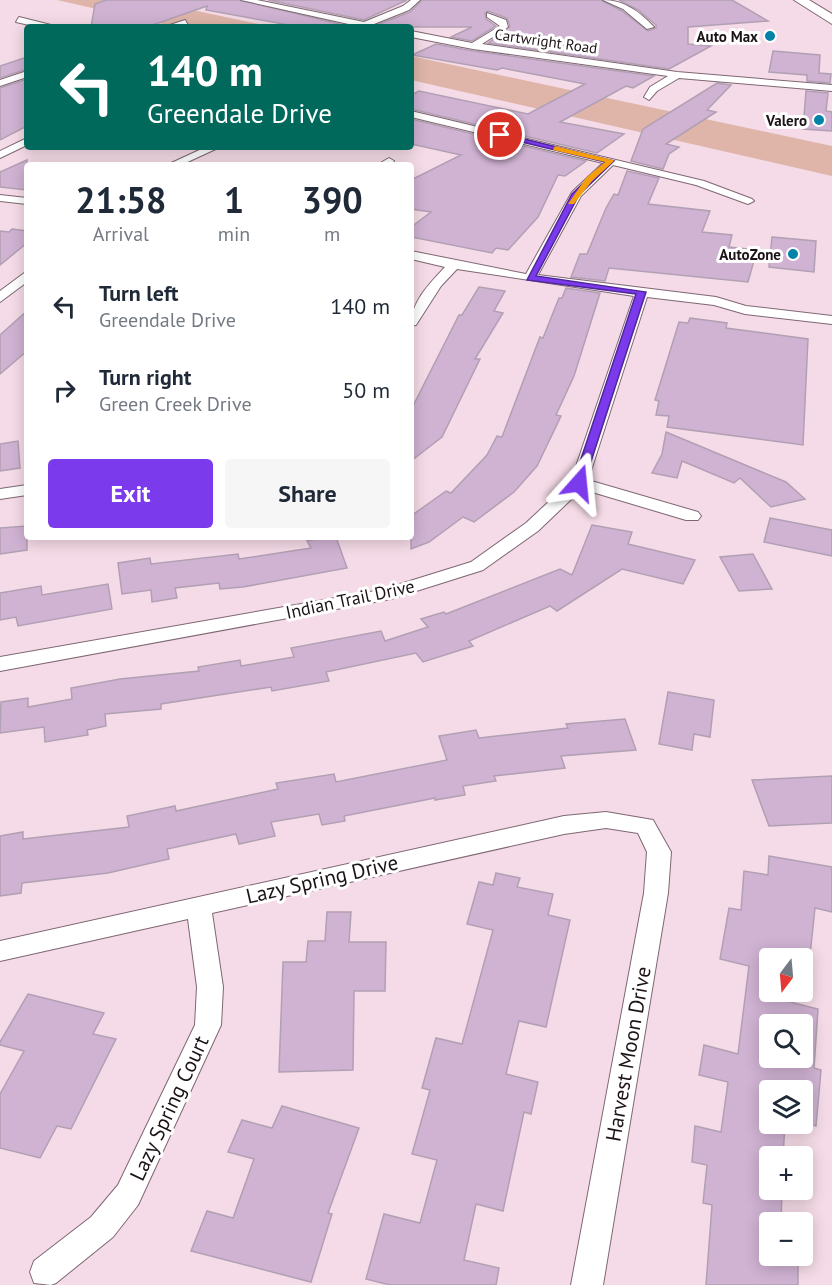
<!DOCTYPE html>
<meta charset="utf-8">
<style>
body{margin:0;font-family:"PT Sans",sans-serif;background:#f6f6f7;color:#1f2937;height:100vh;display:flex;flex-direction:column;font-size:22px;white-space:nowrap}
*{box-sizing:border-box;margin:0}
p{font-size:20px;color:#747a83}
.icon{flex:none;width:33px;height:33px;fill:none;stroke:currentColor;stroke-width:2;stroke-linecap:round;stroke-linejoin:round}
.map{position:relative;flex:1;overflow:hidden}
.panel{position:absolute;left:24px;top:162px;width:390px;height:378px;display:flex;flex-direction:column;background:#fff;border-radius:6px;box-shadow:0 3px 15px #0003}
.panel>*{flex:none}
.hud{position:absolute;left:24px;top:24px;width:390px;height:126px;border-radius:6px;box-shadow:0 3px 15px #0003;background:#00695c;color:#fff;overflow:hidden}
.needle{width:39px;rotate:196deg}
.controls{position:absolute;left:759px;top:948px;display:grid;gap:12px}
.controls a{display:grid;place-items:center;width:54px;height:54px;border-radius:6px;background:#fff;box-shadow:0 3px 15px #0003;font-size:30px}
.pin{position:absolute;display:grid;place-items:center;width:51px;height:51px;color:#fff;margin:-26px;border:3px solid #fff;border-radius:50%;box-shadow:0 2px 6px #0007}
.me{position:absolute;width:66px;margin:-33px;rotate:18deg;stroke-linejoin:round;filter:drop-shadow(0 0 4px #0008)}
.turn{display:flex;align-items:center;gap:21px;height:126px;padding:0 24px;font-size:27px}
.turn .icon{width:78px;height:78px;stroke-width:2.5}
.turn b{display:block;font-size:42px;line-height:51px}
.eta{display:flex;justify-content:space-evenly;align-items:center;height:102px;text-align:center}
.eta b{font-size:36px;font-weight:800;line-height:42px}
.primary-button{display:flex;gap:12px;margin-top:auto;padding:12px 24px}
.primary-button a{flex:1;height:69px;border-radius:6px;background:#7c3aed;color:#fff;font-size:24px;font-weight:800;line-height:69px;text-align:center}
.primary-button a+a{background:#f6f6f7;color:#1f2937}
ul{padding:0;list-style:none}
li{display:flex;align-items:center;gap:18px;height:84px;padding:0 24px}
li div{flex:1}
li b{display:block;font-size:22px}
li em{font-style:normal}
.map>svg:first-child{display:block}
</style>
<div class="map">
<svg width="832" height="1285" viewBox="0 0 832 1285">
<rect width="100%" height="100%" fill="#f5dbe7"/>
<g fill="#dfb5a9">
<polygon points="57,0 146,0 273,27 176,27"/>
<polygon points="411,56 832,146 832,176 411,80"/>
</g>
<g fill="#d0b2d3" stroke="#b1a0b3" stroke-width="1.5" fill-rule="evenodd">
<polygon points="106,0 239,0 352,27 300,27 206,10 207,6 147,27 91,27 95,4"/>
<polygon points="268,0 407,0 364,20"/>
<polygon points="422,0 601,0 622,11 648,31 656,28 656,25 638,10 619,0 732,0 768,21 688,27 688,44 711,46 669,69 488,43 510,26 507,18 488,11 485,13 486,19 496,26 472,41 451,37 472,27 382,27 379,24 410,12"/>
<polygon points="436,44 473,51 654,76 633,88 626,86 560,122 624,134 597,153 411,109 411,95 419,91 528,114 585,84 502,68 497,70 412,55"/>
<polygon points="773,51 820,55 819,73 831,74 830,83 807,81 807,75 769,72"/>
<polygon points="27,57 27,69 0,78 0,66"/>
<polygon points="27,79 27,126 0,140 0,88"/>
<polygon points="717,83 731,85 707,110 716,112 666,144 679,147 669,154 663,169 631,161 643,129"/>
<polygon points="806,91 828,93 826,111 832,112 832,131 803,129"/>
<polygon points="411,119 586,161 565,176 558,175 538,217 508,250 496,248 492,253 411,237 411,227 431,212 411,209 411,180 461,155 411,144"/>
<polygon points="27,160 27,190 0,187 0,172"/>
<polygon points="627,171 659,178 648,204 710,211 702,232 732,235 729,247 757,250 748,282 609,268 605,281 571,277 580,254 587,254 606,208 614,194 618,195"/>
<polygon points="12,229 27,231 27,243 0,265 0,231 9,232"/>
<polygon points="772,237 816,241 814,272 769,267"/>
<polygon points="479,287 505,291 494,311 503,313 475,359 480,359 442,437 411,461 411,410 459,315 462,315"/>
<polygon points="566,288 600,293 574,376 556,415 561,416 537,466 514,492 474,522 463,517 429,542 411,549 411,516 446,491 451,493 487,455 497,436 502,437 540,337 543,338 559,298 562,298"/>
<polygon points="27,311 27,351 0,374 0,335"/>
<polygon points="690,318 727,323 726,328 808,339 803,445 667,427 669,416 656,415 659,401 655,400 679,322 688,323"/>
<polygon points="666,432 786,482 805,499 771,507 740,478 734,483 682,461 677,478 652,473 662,454"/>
<polygon points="18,441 20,468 0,471 0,444"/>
<polygon points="770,518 832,530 832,556 764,542"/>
<polygon points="592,525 632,532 628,544 695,560 683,584 622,569 557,611 550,606 469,641 473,646 423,662 416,653 326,672 329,681 272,691 271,687 161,704 161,709 105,714 106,726 87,730 88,735 45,742 44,727 0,733 1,702 28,698 28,707 72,699 71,688 120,679 199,671 198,667 240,660 241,666 294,657 291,648 381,631 385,641 428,627 421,619 444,612 446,614 560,569 572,575"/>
<polygon points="27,526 27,550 0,554 0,528"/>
<polygon points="325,537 336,537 347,568 243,587 220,589 219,583 175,588 177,598 152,602 151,590 122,594 118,563 150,558 151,564 238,554 239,559 311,548 307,541"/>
<polygon points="753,554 772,589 739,591 720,557"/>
<polygon points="108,584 112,609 18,626 16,617 0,620 0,593 41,586 42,595"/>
<polygon points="668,692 714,700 710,737 694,734 692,750 659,744"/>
<polygon points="625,719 636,750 561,756 565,768 494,776 496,781 463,786 465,795 435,800 435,798 344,816 345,821 322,825 319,814 271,822 275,836 239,844 236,834 167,849 169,859 108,873 22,883 21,893 0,896 0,836 23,832 23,839 129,827 127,816 175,806 176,811 278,789 276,783 334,774 336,782 447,760 439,736 476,730 479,738 568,728 566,724"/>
<polygon points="832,776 832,823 769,826 752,780"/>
<path d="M769,856L832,867V912L815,908L809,965L802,963V958L770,955V997L818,1009L814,1068L821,1070L816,1126L802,1122V1090H770V1124H785L783,1156H770V1190H782L781,1222H770V1256H798V1285H706L712,1205L703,1203L707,1165L692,1162L695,1126L721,1132L728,1082L699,1075L704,1045L738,1054L749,966L720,959L729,908L741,910L744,871L768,875ZM770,1024H802V1058H770Z"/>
<polygon points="496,873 520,878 517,887 553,894 548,915 570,920 546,1027 519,1021 506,1074 538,1082 531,1114 524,1112 503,1211 476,1204 464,1260 499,1268 496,1285 390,1285 366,1279 384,1214 420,1223 437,1160 412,1154 430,1090 422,1088 436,1038 462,1044 493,930 467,924 479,882 493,885"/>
<polygon points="327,912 351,912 349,942 386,942 385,991 354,991 353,1070 279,1072 283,962 306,962 308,941 325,941"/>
<polygon points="28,994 104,1013 93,1034 116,1039 71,1129 57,1126 40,1158 0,1148 0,1094 24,1051 0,1045 0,1042"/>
<polygon points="282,1106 359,1128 328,1213 332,1214 311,1282 191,1251 207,1211 233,1218 254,1159 228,1152 242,1120 272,1128"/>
</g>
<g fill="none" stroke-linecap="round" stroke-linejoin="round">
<defs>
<g id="street">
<polygon points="241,0 257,0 364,22 403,6 411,0 420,0 409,10 374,24 380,27 362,27"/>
<path d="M603,0C624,0 640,12 654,27L647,29L623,9Z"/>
<polygon points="487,13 506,20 508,27 482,44 677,72 832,85 832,91 679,78 657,91 649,100 644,97 650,87 668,76 473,49 411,37 411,31 472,43 500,26 487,17"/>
<polygon points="19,17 51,25 52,27 38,27 16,22"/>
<polygon points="185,20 188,25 169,27 170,25"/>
<polygon points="27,71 27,77 0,86 0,80"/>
<path d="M411,111L704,181L752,199L754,201L748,204L696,185L613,165L581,196L538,275L716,297L746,306L832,316V324L745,314L714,305L647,297L588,480L698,512L701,516L698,520H686L582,489L538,531L483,570L391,599L0,671V657L381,590L471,562L526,523L571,481L634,296L457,269L441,286L416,325L411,326C411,302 429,284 445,267L411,259V251L526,274L572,192L603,163L411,117Z"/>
<polygon points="27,138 27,145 0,158 0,151"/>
<polygon points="206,147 220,147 181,165 167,165"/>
<polygon points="389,158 394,161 393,163 377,165"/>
<polygon points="0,195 27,198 27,204 0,201"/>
<polygon points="27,271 27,282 0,302 0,291"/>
<polygon points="27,485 27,495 0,499 0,489"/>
<polygon points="606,812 653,820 671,852 668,893 603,1285 571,1285 644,893 647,852 638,833 606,828 564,834 212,913 223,987 221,1025 138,1205 113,1237 56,1283 51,1285 34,1283 30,1272 34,1261 91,1217 118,1185 195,1025 197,987 188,919 0,961 0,941 564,816"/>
</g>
<polygon id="primary" points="794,0 809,0 832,14 832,24"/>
</defs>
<use href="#street" stroke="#7e6772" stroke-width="2"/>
<use href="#primary" stroke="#7e6772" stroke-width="2"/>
<use href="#street" fill="#fff" fill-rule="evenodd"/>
<use href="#primary" fill="#fff" fill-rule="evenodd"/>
</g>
<polygon fill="#7c3aed" stroke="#51269a" stroke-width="1.5" points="500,133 614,161 579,195 536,276 646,292 584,483 579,487 573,483 636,294 527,280 572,194 605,162 497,136"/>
<polygon fill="#f59e0b" points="555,146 613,160 614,161 592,181 574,204 568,204 586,178 605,162 553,150"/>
<g fill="#0083a7" stroke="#fff" stroke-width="2">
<circle cx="770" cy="36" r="6"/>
<circle cx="819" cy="120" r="6"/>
<circle cx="793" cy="254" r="6"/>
</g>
<g text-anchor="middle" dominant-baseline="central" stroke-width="6" stroke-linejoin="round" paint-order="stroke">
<g font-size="15" font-weight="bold" fill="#1c1317" stroke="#fff" text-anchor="end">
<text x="758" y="36">Auto Max</text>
<text x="807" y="120">Valero</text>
<text x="781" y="254">AutoZone</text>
</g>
<g font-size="15" fill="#1c1317" stroke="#fff">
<text transform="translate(546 41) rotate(8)">Cartwright Road</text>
</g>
<g font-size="18" fill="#1c1317" stroke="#fff">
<text transform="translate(350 599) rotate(-12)">Indian Trail Drive</text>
</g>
<g font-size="21" fill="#1c1317" stroke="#fff">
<text transform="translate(322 879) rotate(-13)">Lazy Spring Drive</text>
<text transform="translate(628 1054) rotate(-80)">Harvest Moon Drive</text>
<text transform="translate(169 1108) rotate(-65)">Lazy Spring Court</text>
</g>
</g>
</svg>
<div class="controls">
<a><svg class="needle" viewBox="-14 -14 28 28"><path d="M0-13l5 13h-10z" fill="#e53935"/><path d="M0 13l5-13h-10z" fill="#747a83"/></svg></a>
<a><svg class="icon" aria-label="search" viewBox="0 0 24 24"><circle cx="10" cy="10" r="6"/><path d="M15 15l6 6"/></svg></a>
<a><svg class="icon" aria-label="layers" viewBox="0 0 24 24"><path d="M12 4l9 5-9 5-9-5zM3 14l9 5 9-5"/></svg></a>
<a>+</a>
<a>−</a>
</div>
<div class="pin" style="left:500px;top:135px;background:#d93025"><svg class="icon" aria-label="arrive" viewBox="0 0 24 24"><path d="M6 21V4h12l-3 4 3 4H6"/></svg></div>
<svg class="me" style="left:579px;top:483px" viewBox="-20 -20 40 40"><path d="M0-17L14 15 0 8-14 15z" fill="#7c3aed" stroke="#fff" stroke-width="4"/></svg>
<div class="hud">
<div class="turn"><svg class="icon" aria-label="left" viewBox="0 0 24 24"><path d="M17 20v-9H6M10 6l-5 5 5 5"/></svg><div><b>140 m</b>Greendale Drive</div></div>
</div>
<section class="panel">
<div class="eta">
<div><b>21:58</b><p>Arrival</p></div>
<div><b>1</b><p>min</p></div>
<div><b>390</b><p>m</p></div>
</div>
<ul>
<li><svg class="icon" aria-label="left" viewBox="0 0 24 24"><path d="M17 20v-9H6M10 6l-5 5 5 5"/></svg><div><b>Turn left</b><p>Greendale Drive</p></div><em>140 m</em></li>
<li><svg class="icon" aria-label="right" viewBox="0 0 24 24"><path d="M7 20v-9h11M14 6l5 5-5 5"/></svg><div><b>Turn right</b><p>Green Creek Drive</p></div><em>50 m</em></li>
</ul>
<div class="primary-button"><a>Exit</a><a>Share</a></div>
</section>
</div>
